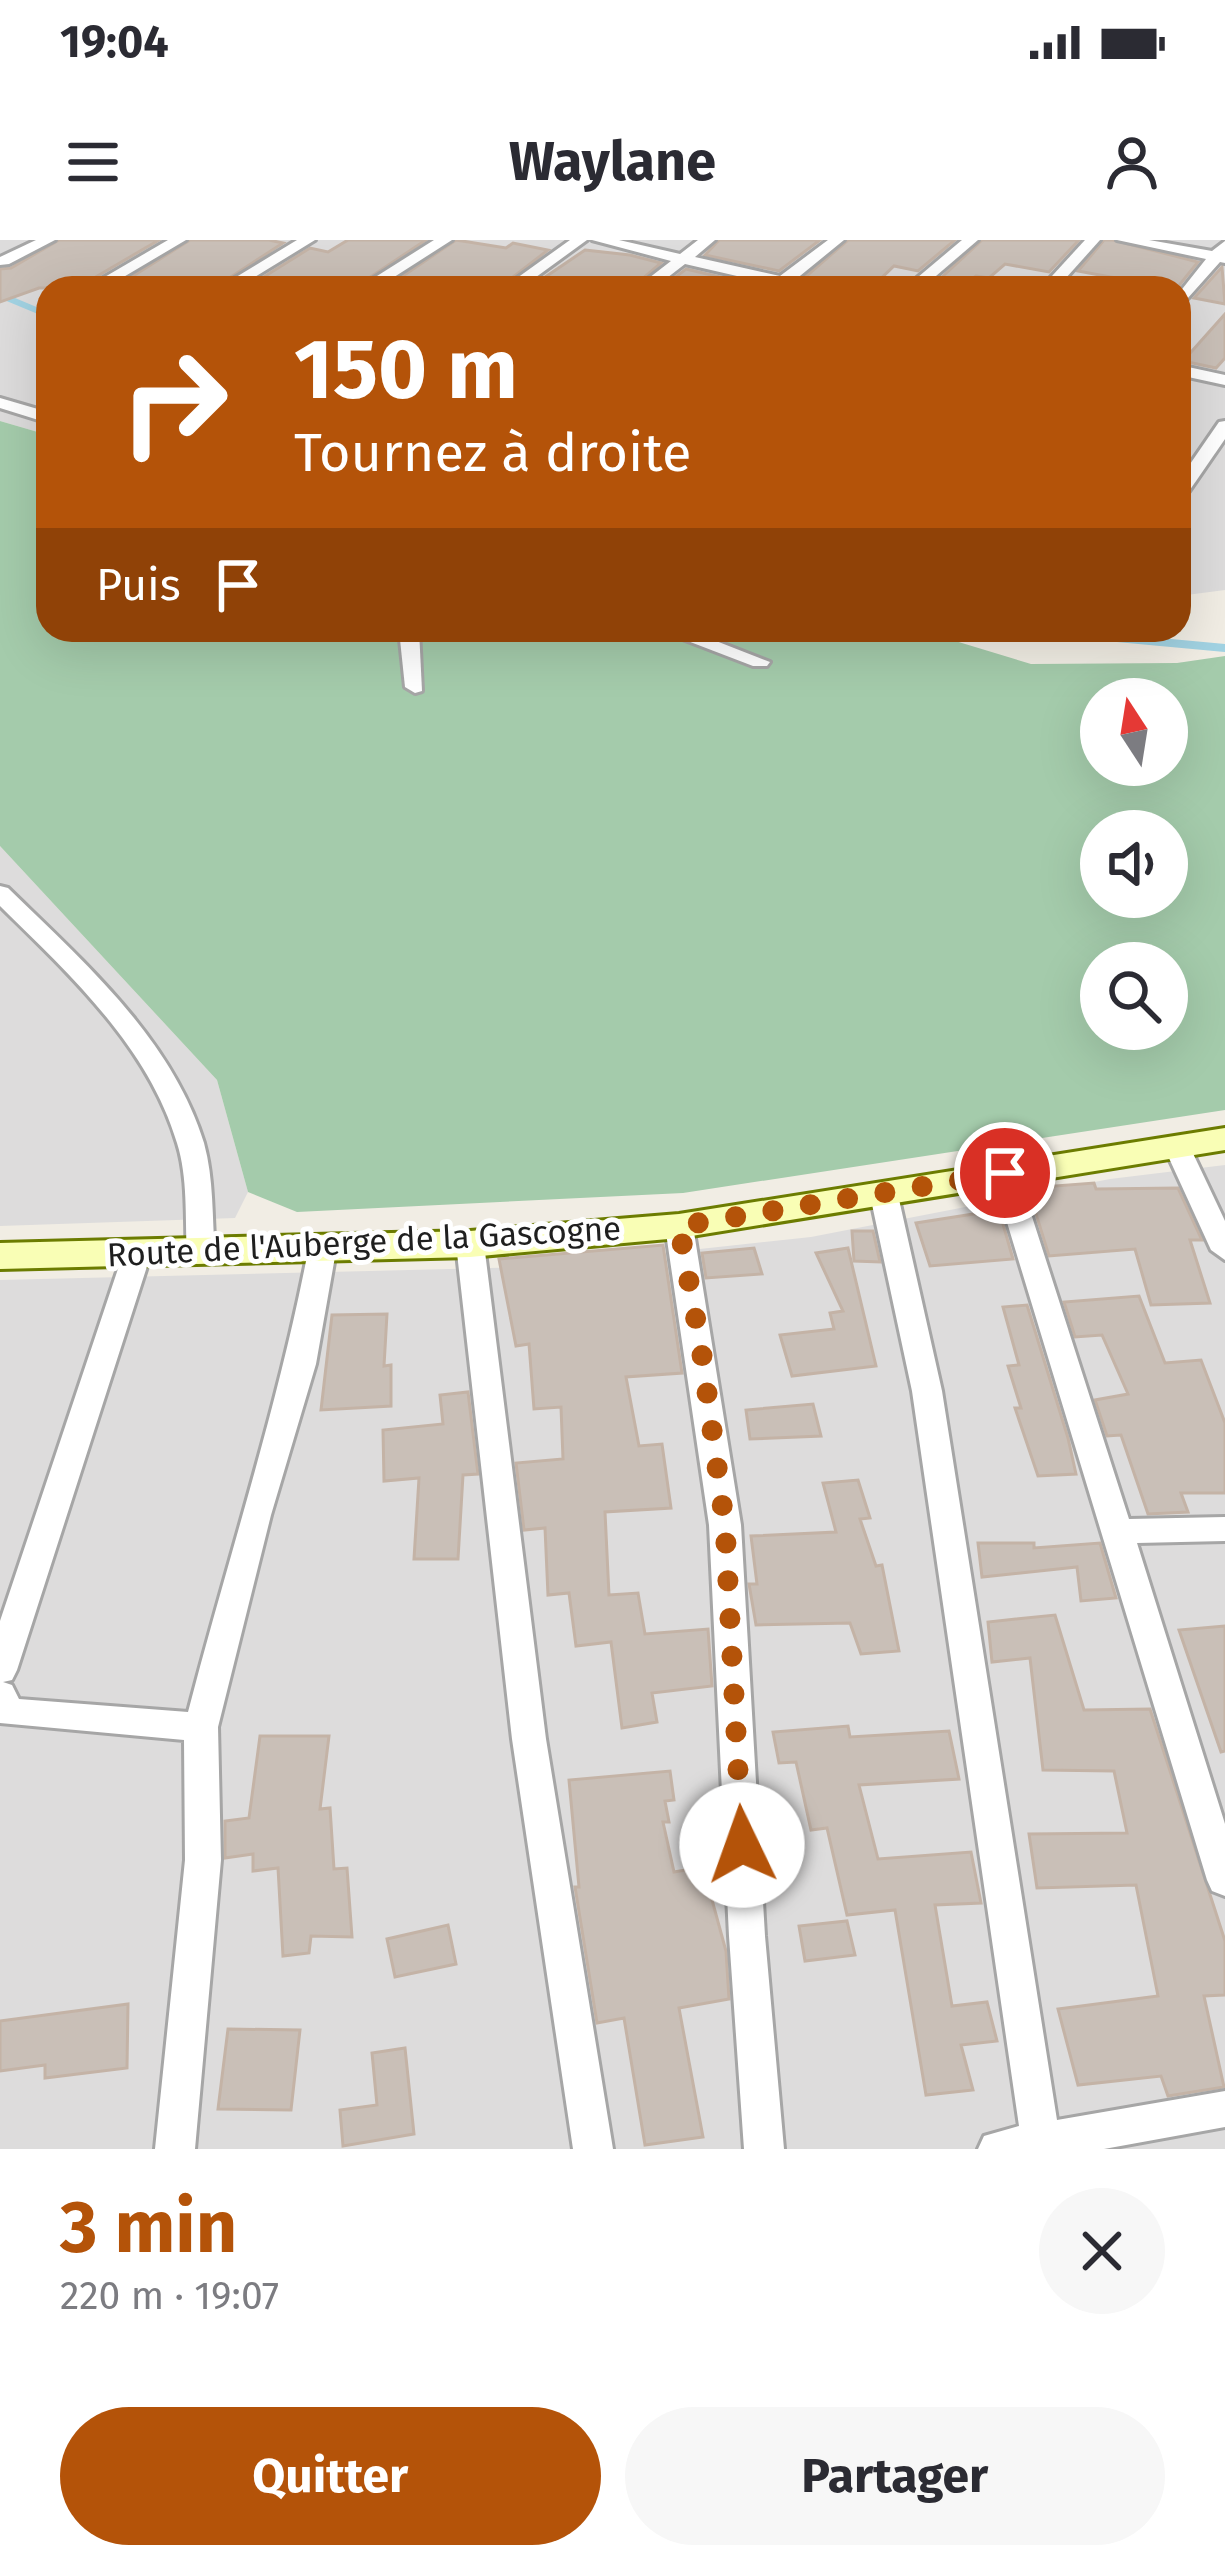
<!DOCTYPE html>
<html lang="fr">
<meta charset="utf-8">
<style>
body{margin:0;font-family:"Fira Sans",sans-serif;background:#f7f7f7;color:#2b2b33;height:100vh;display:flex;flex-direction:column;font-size:45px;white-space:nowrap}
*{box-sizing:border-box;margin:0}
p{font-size:39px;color:#7c7c81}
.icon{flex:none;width:66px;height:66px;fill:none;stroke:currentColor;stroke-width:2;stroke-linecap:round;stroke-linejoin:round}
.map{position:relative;height:1909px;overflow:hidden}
.sheet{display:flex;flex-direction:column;background:#fff;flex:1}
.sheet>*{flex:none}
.top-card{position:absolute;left:36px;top:36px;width:1155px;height:366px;border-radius:36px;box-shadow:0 12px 48px #0002;background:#b45309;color:#fff;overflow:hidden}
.needle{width:78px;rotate:348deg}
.buttons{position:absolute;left:1080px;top:438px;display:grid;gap:24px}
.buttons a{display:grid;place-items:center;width:108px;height:108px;border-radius:50%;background:#fff;box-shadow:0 12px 48px #0002;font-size:60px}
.pin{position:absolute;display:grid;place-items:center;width:102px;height:102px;color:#fff;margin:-51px;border:6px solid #fff;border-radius:50%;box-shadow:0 3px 12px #0007}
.me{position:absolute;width:132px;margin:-66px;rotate:357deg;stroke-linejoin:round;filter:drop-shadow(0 0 9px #0008)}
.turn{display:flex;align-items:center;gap:42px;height:252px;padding:0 60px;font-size:54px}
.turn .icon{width:156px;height:156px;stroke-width:2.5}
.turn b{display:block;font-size:84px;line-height:102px}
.then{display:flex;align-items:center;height:114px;padding:0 60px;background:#0003;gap:24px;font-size:45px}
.round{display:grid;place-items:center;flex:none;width:126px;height:126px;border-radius:63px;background:#f7f7f7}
.overview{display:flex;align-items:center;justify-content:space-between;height:204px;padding:0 60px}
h1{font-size:72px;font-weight:700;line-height:90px;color:#b45309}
.action{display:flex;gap:24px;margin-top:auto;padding:24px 60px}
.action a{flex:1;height:138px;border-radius:72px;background:#b45309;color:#fff;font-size:48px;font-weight:700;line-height:138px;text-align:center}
.action a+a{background:#f7f7f7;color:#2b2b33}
.status{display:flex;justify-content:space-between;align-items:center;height:84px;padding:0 60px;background:#fff;direction:ltr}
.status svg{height:33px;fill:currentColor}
header{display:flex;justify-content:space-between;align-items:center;height:156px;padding:0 60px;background:#fff;font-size:54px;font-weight:700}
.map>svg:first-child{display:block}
</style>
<div class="status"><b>19:04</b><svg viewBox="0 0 49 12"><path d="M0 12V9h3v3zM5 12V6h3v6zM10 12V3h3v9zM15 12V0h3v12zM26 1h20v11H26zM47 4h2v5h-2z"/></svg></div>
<header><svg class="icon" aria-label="menu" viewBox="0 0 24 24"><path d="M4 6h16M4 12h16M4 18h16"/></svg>Waylane<svg class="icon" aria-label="person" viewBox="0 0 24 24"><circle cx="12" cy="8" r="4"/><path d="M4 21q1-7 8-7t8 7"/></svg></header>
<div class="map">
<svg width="1225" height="1909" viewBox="0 0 1225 1909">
<rect width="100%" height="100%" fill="#f1ede4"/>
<g fill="#dddcdc">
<polygon points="0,0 1225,0 1225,350 1179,356 1179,48 48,48 48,195 0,181"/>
<polygon points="0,606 217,840 248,952 235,978 0,986"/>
<polygon points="1225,925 1225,1909 0,1909 0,1040 535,1027 811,997 1110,939"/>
</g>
<path fill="#a4cbab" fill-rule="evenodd" d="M0,181L48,195V390H919L1031,424L1177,423L1225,416V870L683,953L297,972L248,952L217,840L0,606ZM1101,459H1167V525H1101ZM1101,591H1167V657H1101ZM1101,723H1167V789H1101Z"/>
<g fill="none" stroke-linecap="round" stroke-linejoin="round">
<polyline stroke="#a1d2e2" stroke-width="6" points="0,55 48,75"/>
<polyline stroke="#a1d2e2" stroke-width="8" points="1031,390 1225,408"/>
</g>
<g fill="#c9bfb7" stroke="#c4b3a6" stroke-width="3">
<polygon points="59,0 159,0 89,41 88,48 39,48 0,62 0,29 11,28"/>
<polygon points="190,0 269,0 283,3 214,48 114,48"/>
<polygon points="348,0 426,0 354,48 246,48 310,8 328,12"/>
<polygon points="456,0 506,8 513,3 548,10 499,48 385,48"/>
<polygon points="719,0 820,0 779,31 705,15"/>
<polygon points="848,0 955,0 918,31 894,26 871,48 823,48 804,38"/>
<polygon points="982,0 1079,0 1049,32 1005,24 989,38 976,36 967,42 942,37"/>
<polygon points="1104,0 1113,0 1198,22 1177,48 1125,48 1132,41 1078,31"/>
<polygon points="585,10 630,15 661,23 632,48 529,48"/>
<polygon points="1222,27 1225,64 1194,58"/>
<polygon points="686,29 763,47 661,48"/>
<polygon points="1225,74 1225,118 1216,128 1183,121"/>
<polygon points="1094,943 1096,949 1178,948 1202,1000 1190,1000 1210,1063 1151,1065 1135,1009 1049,1016 1028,948"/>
<polygon points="999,970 1013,1019 930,1026 916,983"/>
<polygon points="852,991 873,991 880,1022 854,1021"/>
<polygon points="663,1005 682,1133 626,1137 639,1206 662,1204 671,1268 605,1272 609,1355 638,1353 645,1394 708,1389 712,1446 652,1453 657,1482 622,1488 611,1402 576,1406 569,1353 548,1355 545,1288 524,1290 516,1223 563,1219 561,1167 534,1169 529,1104 516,1106 499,1019"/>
<polygon points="754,1008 762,1034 706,1038 702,1013"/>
<polygon points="848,1008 876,1126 792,1136 780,1095 834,1089 830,1073 843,1071 816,1013"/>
<polygon points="1139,1056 1165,1123 1201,1120 1225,1183 1225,1253 1181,1253 1188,1272 1148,1274 1121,1195 1107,1196 1095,1160 1128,1154 1102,1095 1075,1097 1064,1062"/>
<polygon points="1027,1065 1068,1198 1076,1234 1038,1236 1015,1168 1021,1168 1008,1126 1019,1125 1003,1067"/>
<polygon points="387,1074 384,1126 391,1125 391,1166 321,1170 332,1075"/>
<polygon points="468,1152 478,1234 463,1235 458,1319 414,1319 419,1238 384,1241 383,1190 443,1184 440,1155"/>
<polygon points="813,1164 821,1196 750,1199 746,1170"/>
<polygon points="858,1240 870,1278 860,1279 876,1326 882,1325 899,1411 861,1414 850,1383 756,1385 749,1344 757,1344 751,1296 836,1292 823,1243"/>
<polygon points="978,1303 1034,1303 1034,1308 1100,1303 1116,1358 1081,1361 1077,1327 982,1337"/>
<polygon points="1055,1375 1084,1470 1150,1469 1225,1701 1225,1755 1204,1756 1224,1847 1168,1856 1161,1836 1078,1845 1058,1769 1158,1756 1136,1645 1037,1648 1029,1594 1127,1593 1114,1531 1043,1530 1030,1418 992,1422 988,1382"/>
<polygon points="1225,1386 1225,1511 1221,1512 1179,1390"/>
<polygon points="848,1486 850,1497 949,1491 959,1539 859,1545 878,1619 971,1612 981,1663 935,1665 952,1766 987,1762 997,1801 961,1805 973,1850 926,1855 895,1670 847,1675 827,1588 811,1590 796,1522 779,1523 773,1492"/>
<polygon points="260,1496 329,1496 320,1569 330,1568 334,1629 347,1628 352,1697 311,1696 309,1713 283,1716 278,1628 253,1631 253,1614 225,1618 225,1581 249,1578"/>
<polygon points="670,1531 674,1560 665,1561 669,1582 663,1582 674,1632 703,1627 726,1711 729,1759 679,1768 703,1897 645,1905 624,1778 597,1783 575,1647 579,1647 569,1540"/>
<polygon points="847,1681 855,1715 805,1721 799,1686"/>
<polygon points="448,1685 456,1724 395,1737 387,1699"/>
<polygon points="128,1764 127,1828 45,1838 45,1825 0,1831 0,1781"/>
<polygon points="228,1789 300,1790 291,1870 218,1869"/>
<polygon points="405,1808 414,1894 343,1906 340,1870 377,1865 372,1813"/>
</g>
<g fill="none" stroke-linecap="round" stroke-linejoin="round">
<defs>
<g id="street">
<polygon points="36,0 55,0 9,24 0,25 0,17"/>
<polygon points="168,0 186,0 105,48 91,45"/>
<polygon points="297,0 315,0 237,48 218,48"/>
<polygon points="434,0 452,0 377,48 358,48"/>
<polygon points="570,0 587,0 521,48 503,48"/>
<polygon points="592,0 619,0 680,14 698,0 715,0 695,17 780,36 828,0 844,0 795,40 819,48 767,48 771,44 685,24 654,48 636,48 671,21"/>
<polygon points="962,0 978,0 922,48 905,48"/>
<polygon points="1085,0 1100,0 1057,48 1041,48"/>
<polygon points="1117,0 1149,0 1212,11 1225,1 1225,23 1220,22 1179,68 1179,53 1206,19"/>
<polygon points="1179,125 1225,135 1225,145 1179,135"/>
<polygon points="0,158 48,172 48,183 0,168"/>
<polygon points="1225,181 1225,199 1185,257 1179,258 1179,240 1219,182"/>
<polygon points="399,390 419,390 422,451 415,453 405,447"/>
<polygon points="659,390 688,390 770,422 767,426 753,426"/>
<path d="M0,646L8,648C84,722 172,799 204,903C214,939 212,978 215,1014L211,1021H191L187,1014C185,977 188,938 177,903C148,806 70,735 0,666Z"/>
<polygon points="1176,896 1189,905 1225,981 1225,1020 1211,1010 1163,905"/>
<polygon points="1005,924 1018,933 1129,1279 1225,1277 1225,1301 1137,1303 1225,1584 1225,1656 1212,1651 1207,1640 992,933"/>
<polygon points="884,946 898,955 942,1151 1057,1880 1225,1851 1225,1887 1104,1909 978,1909 984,1896 1019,1886 912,1151 870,955"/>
<polygon points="679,977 693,986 741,1285 765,1696 784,1909 744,1909 729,1696 709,1285 665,986"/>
<polygon points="470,995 484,1004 546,1499 613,1909 573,1909 512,1499 456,1004"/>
<path d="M322,1001L336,1011L316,1124L271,1275L218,1487L221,1620L195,1909H155L185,1620L184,1500L0,1483V1381L123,1014L127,1007H147L151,1014L17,1430L12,1440L3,1442L12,1445L19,1459L188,1472C228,1318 278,1167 308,1011Z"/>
</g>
<polygon id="secondary" points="1225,888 1225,910 679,998 470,1017 0,1029 0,1003 470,991 679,974"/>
</defs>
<use href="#street" stroke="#a6a6a6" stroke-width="6"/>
<use href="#secondary" stroke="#6c7c00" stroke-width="6"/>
<use href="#street" fill="#fff" fill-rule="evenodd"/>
<use href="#secondary" fill="#f9feb5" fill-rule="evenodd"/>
</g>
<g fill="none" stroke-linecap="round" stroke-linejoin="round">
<polyline stroke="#b45309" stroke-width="21" stroke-dasharray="0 37.8" points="742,1605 725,1286 701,1108 679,986 1005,933"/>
</g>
<g text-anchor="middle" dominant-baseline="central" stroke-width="10" stroke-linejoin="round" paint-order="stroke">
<g font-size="33" fill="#1f1f1f" stroke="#fff">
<text transform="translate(364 1002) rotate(-3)">Route de l'Auberge de la Gascogne</text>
</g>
</g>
</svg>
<div class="buttons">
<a><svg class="needle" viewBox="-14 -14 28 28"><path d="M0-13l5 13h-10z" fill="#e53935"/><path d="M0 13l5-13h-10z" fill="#7c7c81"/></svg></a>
<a><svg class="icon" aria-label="sound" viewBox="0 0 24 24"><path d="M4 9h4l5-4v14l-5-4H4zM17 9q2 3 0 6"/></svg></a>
<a><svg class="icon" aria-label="search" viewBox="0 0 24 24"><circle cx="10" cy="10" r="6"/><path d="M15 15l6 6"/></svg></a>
</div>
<div class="pin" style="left:1005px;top:933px;background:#d93025"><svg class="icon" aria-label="arrive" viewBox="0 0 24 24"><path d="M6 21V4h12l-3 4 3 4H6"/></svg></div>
<svg class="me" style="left:742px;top:1605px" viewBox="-20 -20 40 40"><circle r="19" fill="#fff"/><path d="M0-13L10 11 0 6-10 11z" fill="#b45309"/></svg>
<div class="top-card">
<div class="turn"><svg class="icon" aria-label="right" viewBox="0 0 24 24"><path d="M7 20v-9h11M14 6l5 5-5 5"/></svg><div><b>150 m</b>Tournez à droite</div></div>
<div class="then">Puis<svg class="icon" aria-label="arrive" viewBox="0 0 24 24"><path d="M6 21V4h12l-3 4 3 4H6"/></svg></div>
</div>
</div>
<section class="sheet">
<div class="overview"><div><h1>3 min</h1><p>220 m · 19:07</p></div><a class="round"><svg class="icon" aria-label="close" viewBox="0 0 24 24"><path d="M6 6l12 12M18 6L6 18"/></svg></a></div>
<div class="action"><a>Quitter</a><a>Partager</a></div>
</section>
